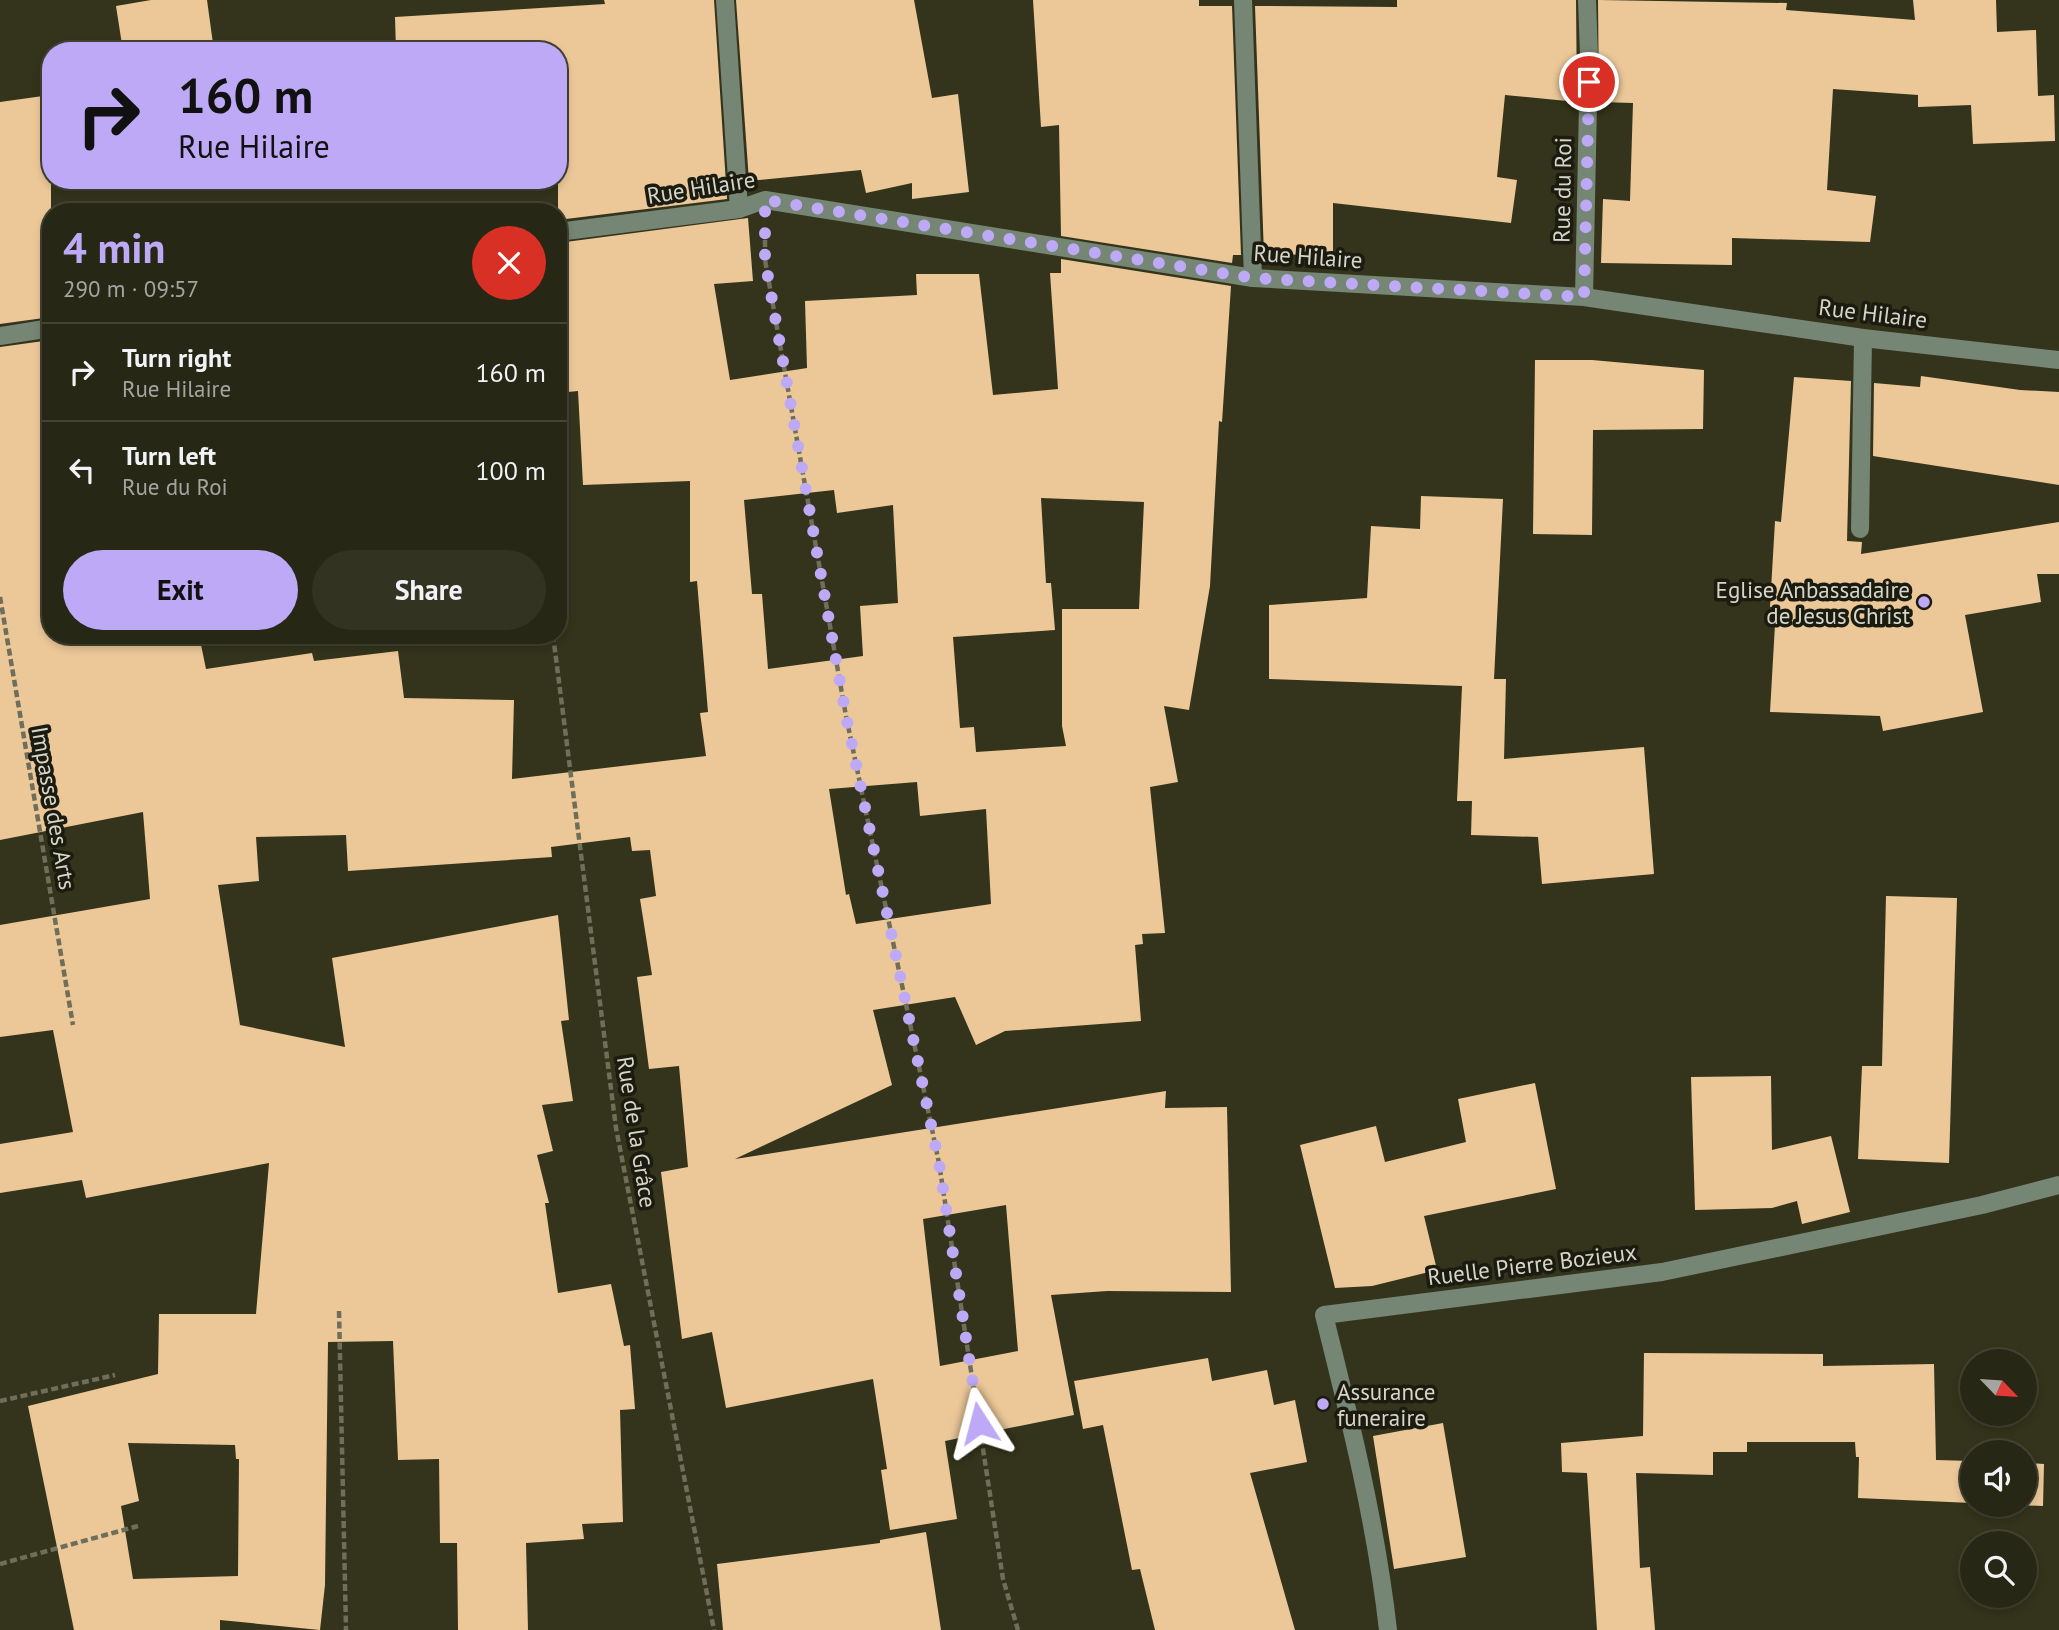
<!DOCTYPE html>
<meta charset="utf-8">
<style>
body{margin:0;font-family:"PT Sans",sans-serif;background:#332;color:#f1f3f6;height:100vh;display:flex;flex-direction:column;font-size:26px;white-space:nowrap}
*{box-sizing:border-box;margin:0}
p{font-size:23px;color:#a4a5a0}
.icon{flex:none;width:38px;height:38px;fill:none;stroke:currentColor;stroke-width:2;stroke-linecap:round;stroke-linejoin:round}
.map{position:relative;flex:1;overflow:hidden}
.drawer{position:absolute;left:42px;top:203px;width:525px;height:441px;display:flex;flex-direction:column;background:#272715;border-radius:28px;box-shadow:0 4px 10px #0003,0 0 0 2px #434434}
.drawer>*{flex:none}
.top-card{position:absolute;left:42px;top:42px;width:525px;height:147px;border-radius:28px;box-shadow:0 4px 10px #0003,0 0 0 2px #434434;background:#bda9f5;color:#111;overflow:hidden}
.needle{width:46px;rotate:115deg}
.controls{position:absolute;left:1960px;top:1349px;display:grid;gap:14px}
.controls a{display:grid;place-items:center;width:77px;height:77px;border-radius:50%;background:#272715;box-shadow:0 4px 10px #0003,0 0 0 2px #434434;font-size:35px}
.pin{position:absolute;display:grid;place-items:center;width:60px;height:60px;color:#fff;margin:-30px;border:4px solid #fff;border-radius:50%;box-shadow:0 2px 7px #0007}
.me{position:absolute;width:77px;margin:-38px;rotate:351deg;stroke-linejoin:round;filter:drop-shadow(0 0 5px #0008)}
.turn{display:flex;align-items:center;gap:24px;height:147px;padding:0 21px;font-size:32px}
.turn .icon{width:91px;height:91px;stroke-width:2.5}
.turn b{display:block;font-size:49px;line-height:60px}
.round{display:grid;place-items:center;flex:none;width:74px;height:74px;border-radius:37px;background:#332}
.head{display:flex;align-items:center;justify-content:space-between;height:119px;padding:0 21px}
h1{font-size:42px;font-weight:800;line-height:52px;color:#bda9f5}
.primary-button{display:flex;gap:14px;margin-top:auto;padding:14px 21px}
.primary-button a{flex:1;height:80px;border-radius:42px;background:#bda9f5;color:#111;font-size:28px;font-weight:800;line-height:80px;text-align:center}
.primary-button a+a{background:#332;color:#f1f3f6}
ul{padding:0;list-style:none}
li{display:flex;align-items:center;gap:21px;height:98px;padding:0 21px;border-top:2px solid #434434}
li div{flex:1}
li b{display:block;font-size:26px}
li em{font-style:normal}
.map>svg:first-child{display:block}
</style>
<div class="map">
<svg width="2059" height="1630" viewBox="0 0 2059 1630">
<rect width="100%" height="100%" fill="#34341c"/>
<g fill="#ecc899" fill-rule="evenodd">
<polygon points="151,0 207,0 214,51 123,51 116,6"/>
<polygon points="604,0 714,0 727,199 558,220 558,51 396,51 395,17 605,4"/>
<polygon points="736,0 914,0 932,98 958,94 969,192 912,199 912,183 866,193 861,170 749,181"/>
<polygon points="1033,0 1199,0 1199,6 1232,6 1241,255 1233,255 1232,263 1061,236 1059,125 1041,127"/>
<polygon points="1397,0 1576,0 1577,102 1505,95 1497,177 1517,180 1511,223 1333,203 1333,254 1264,255 1255,6 1397,7"/>
<polygon points="1598,0 1787,3 1786,10 1915,20 1913,0 1996,0 1997,32 2036,30 2038,96 2054,95 2055,141 1973,144 1971,105 1918,107 1918,95 1833,89 1827,190 1876,196 1870,242 1732,238 1732,265 1601,263 1603,199 1630,201 1633,103 1599,102"/>
<polygon points="43,96 51,122 51,317 0,324 0,102"/>
<path d="M748,218L753,281L714,284L730,380L807,368L805,301L917,295L916,274H979L993,395L1058,389L1050,273H1061V259L1231,286L1222,422L1219,421L1210,586L1189,710L1164,706L1178,782L1150,787L1165,933L1142,934L1143,944L1135,945L1141,1021L1005,1031L976,1045L955,997L873,1010L892,1085L735,1159L1166,1091L1165,1108L1227,1107L1231,1292L1107,1291L1051,1295L1074,1415L945,1441L957,1519L890,1530L881,1470L887,1469L873,1379L726,1408L712,1332L682,1339L661,1172L688,1167L679,1066L649,1069L637,977L652,975L640,899L656,896L650,850L632,851L630,837L551,847L552,857L348,871L346,835L256,837L259,881L218,885L240,1025L345,1047L332,958L558,915L569,1020L561,1021L573,1101L542,1105L553,1151L537,1155L549,1203H545L558,1293L611,1284L624,1346L630,1345L635,1409L620,1410L623,1522L582,1524L584,1539L526,1543L528,1630H458L457,1543H440L439,1459L398,1460L393,1341L328,1342L325,1585L320,1630L220,1620V1630H74L28,1406L158,1374L159,1314H256L269,1163L86,1198L82,1180L0,1193V1144L73,1132L53,1030L0,1037V925L150,899L143,812L0,840V347L51,340V635H199L206,669L312,653L314,661L398,651L404,698L514,700L512,779L706,756L700,713L708,712L697,581L690,582V481L583,485L578,391L558,393V243ZM834,490L837,513L893,505L898,603L860,606L863,656L768,669L762,594H752L744,500ZM1041,498L1144,502L1139,609H1062V726L1066,746L976,752L974,727L960,728L953,637L1055,630L1051,583H1046ZM917,782L920,816L986,809L991,904L856,924L849,894L846,895L829,789ZM1006,1205L1018,1351L940,1366L923,1219ZM128,1443L235,1445L236,1459H239L238,1576L133,1579L121,1506L139,1501Z"/>
<polygon points="1535,360 1592,360 1704,370 1703,429 1593,430 1592,535 1533,534"/>
<polygon points="1921,376 2020,390 2059,392 2059,485 1873,456 1874,383 1920,387"/>
<polygon points="1794,377 1851,381 1847,541 1862,542 1861,554 2059,522 2059,574 2037,574 2041,602 1965,615 1983,712 1883,731 1880,716 1770,712 1776,607 1770,607 1775,521 1781,522"/>
<polygon points="1421,496 1503,499 1494,679 1506,679 1504,759 1644,747 1654,874 1542,884 1538,837 1471,835 1472,801 1457,801 1462,686 1269,679 1269,605 1367,598 1371,526 1420,529"/>
<polygon points="1886,896 1957,898 1949,1163 1858,1159 1862,1066 1882,1066"/>
<polygon points="1771,1076 1772,1150 1831,1136 1850,1212 1802,1224 1797,1201 1772,1208 1695,1210 1691,1077"/>
<polygon points="1535,1083 1556,1189 1424,1216 1437,1270 1372,1286 1335,1288 1300,1145 1376,1126 1385,1162 1466,1142 1458,1099"/>
<polygon points="1644,1353 1823,1354 1823,1366 1934,1364 1936,1460 1972,1461 1972,1503 1858,1498 1859,1457 1856,1457 1855,1442 1747,1442 1747,1452 1713,1452 1713,1475 1636,1473 1640,1568 1650,1567 1655,1630 1597,1630 1587,1473 1562,1472 1561,1443 1643,1436"/>
<polygon points="1208,1358 1212,1381 1267,1370 1274,1405 1295,1400 1307,1462 1250,1473 1295,1630 1155,1630 1140,1569 1132,1570 1103,1425 1083,1429 1074,1381"/>
<polygon points="1443,1423 1466,1557 1394,1569 1373,1436"/>
<polygon points="2025,1463 2044,1464 2043,1506 2017,1505 2025,1505"/>
<polygon points="926,1532 941,1630 723,1630 717,1564 880,1543 880,1540"/>
</g>
<g fill="none" stroke-linecap="round" stroke-linejoin="round">
<g stroke="#6e6e5a" stroke-width="4.5" stroke-dasharray="7 3.5" stroke-linecap="butt">
<polyline points="765,240 765,260 846,716 939,1163 1003,1579 1018,1630"/>
<polyline points="0,597 73,1025"/>
<polyline points="553,635 616,1128 714,1630"/>
<polyline points="339,1311 346,1630"/>
<polyline points="0,1401 115,1375"/>
<polyline points="0,1564 138,1526"/>
</g>
<g stroke="#758674" stroke-width="18">
<polyline points="725,0 739,209"/>
<polyline points="1243,0 1253,278"/>
<polyline points="558,232 739,209 765,200 1253,278 1584,297 1863,338 2059,360"/>
<polyline points="1584,297 1589,55 1587,0"/>
<polyline points="0,336 51,328"/>
<polyline points="1860,529 1863,338"/>
<path d="M1388,1630C1376,1523 1350,1419 1324,1315L1662,1272L1982,1205L2059,1185"/>
</g>
</g>
<g fill="none" stroke-linecap="round" stroke-linejoin="round">
<polyline stroke="#bda9f5" stroke-width="12" stroke-dasharray="0 21.6" points="979,1423 939,1163 846,716 765,260 765,200 1253,278 1584,297 1589,82"/>
</g>
<g fill="#bda9f5" stroke="#1b1b10" stroke-width="2.5">
<circle cx="1924" cy="602" r="7"/>
<circle cx="1323" cy="1404" r="7"/>
</g>
<g text-anchor="middle" dominant-baseline="central" stroke-width="7" stroke-linejoin="round" paint-order="stroke">
<g font-size="23" fill="#d6d6c8" stroke="#1b1b10">
<text transform="translate(701 187) rotate(-9)">Rue Hilaire</text>
<text transform="translate(1562 190) rotate(-89)">Rue du Roi</text>
<text transform="translate(1308 256) rotate(4)">Rue Hilaire</text>
<text transform="translate(1873 313) rotate(7)">Rue Hilaire</text>
<text transform="translate(54 808) rotate(80)">Impasse des Arts</text>
<text transform="translate(637 1132) rotate(81)">Rue de la Grâce</text>
<text transform="translate(1532 1264) rotate(-7)">Ruelle Pierre Bozieux</text>
</g>
<g font-size="23" fill="#d6d6c8" stroke="#1b1b10" text-anchor="end">
<text x="1910" y="589">Eglise Anbassadaire<tspan x="1910" dy="26">de Jesus Christ</tspan></text>
<text x="1337" y="1391" text-anchor="start">Assurance<tspan x="1337" dy="26">funeraire</tspan></text>
</g>
</g>
</svg>
<div class="controls">
<a><svg class="needle" viewBox="-14 -14 28 28"><path d="M0-13l5 13h-10z" fill="#e53935"/><path d="M0 13l5-13h-10z" fill="#a4a5a0"/></svg></a>
<a><svg class="icon" aria-label="sound" viewBox="0 0 24 24"><path d="M4 9h4l5-4v14l-5-4H4zM17 9q2 3 0 6"/></svg></a>
<a><svg class="icon" aria-label="search" viewBox="0 0 24 24"><circle cx="10" cy="10" r="6"/><path d="M15 15l6 6"/></svg></a>
</div>
<div class="pin" style="left:1589px;top:82px;background:#d93025"><svg class="icon" aria-label="arrive" viewBox="0 0 24 24"><path d="M6 21V4h12l-3 4 3 4H6"/></svg></div>
<svg class="me" style="left:979px;top:1423px" viewBox="-20 -20 40 40"><path d="M0-17L14 15 0 8-14 15z" fill="#bda9f5" stroke="#fff" stroke-width="4"/></svg>
<div class="top-card">
<div class="turn"><svg class="icon" aria-label="right" viewBox="0 0 24 24"><path d="M7 20v-9h11M14 6l5 5-5 5"/></svg><div><b>160 m</b>Rue Hilaire</div></div>
</div>
<section class="drawer">
<div class="head"><div><h1>4 min</h1><p>290 m · 09:57</p></div><a class="round" style="background:#d93025;color:#fff"><svg class="icon" aria-label="close" viewBox="0 0 24 24"><path d="M6 6l12 12M18 6L6 18"/></svg></a></div>
<ul>
<li><svg class="icon" aria-label="right" viewBox="0 0 24 24"><path d="M7 20v-9h11M14 6l5 5-5 5"/></svg><div><b>Turn right</b><p>Rue Hilaire</p></div><em>160 m</em></li>
<li><svg class="icon" aria-label="left" viewBox="0 0 24 24"><path d="M17 20v-9H6M10 6l-5 5 5 5"/></svg><div><b>Turn left</b><p>Rue du Roi</p></div><em>100 m</em></li>
</ul>
<div class="primary-button"><a>Exit</a><a>Share</a></div>
</section>
</div>
